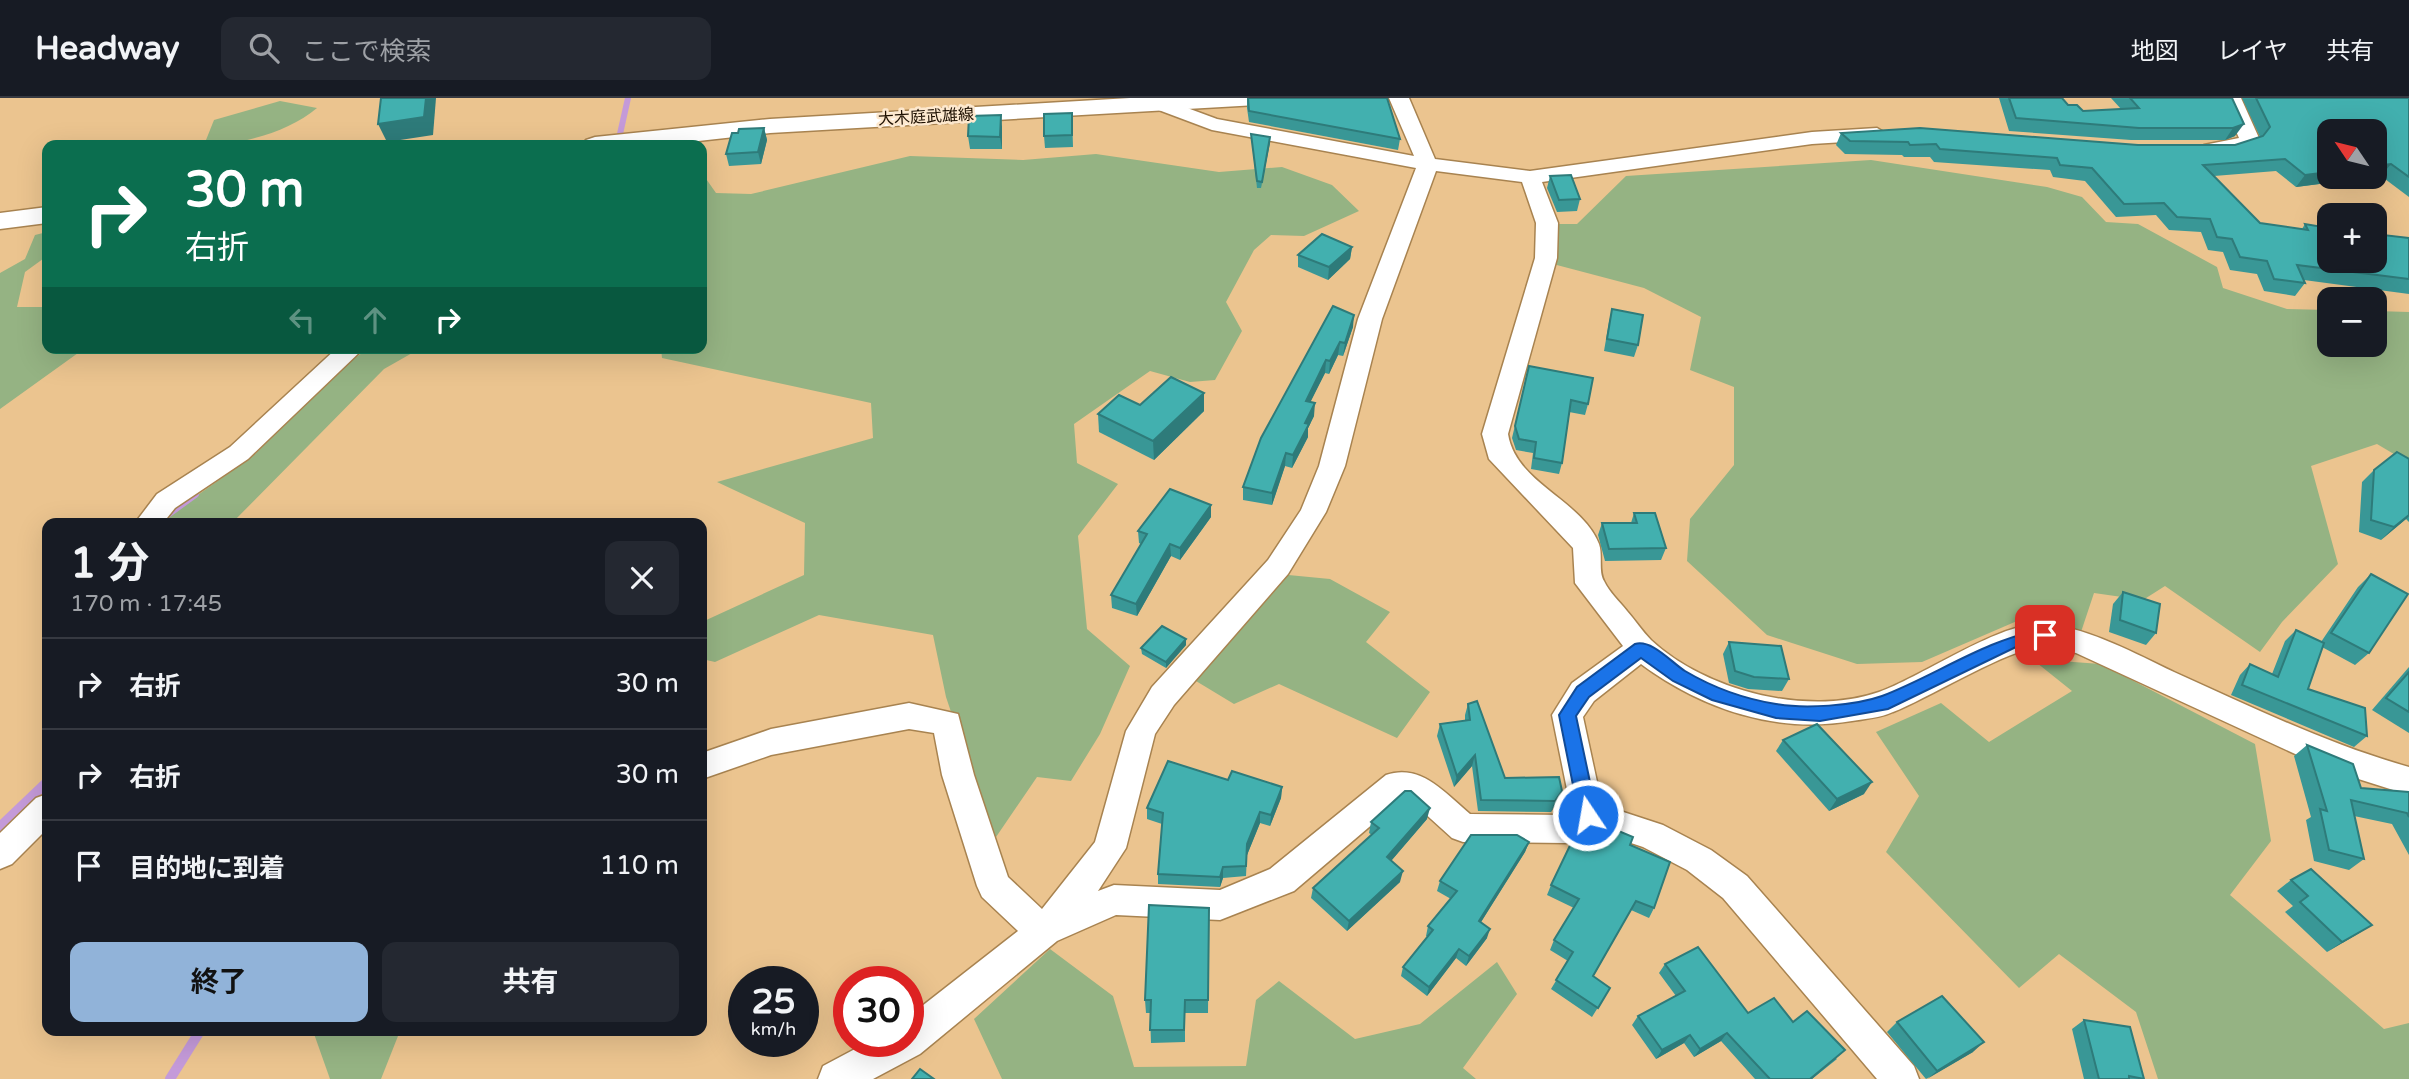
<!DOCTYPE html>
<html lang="ja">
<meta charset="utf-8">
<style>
body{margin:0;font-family:"Varela Round","Noto Sans JP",sans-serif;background:#242831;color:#f1f3f6;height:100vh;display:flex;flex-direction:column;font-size:26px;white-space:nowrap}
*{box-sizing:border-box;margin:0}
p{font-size:23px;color:#9ea1a6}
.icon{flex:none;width:38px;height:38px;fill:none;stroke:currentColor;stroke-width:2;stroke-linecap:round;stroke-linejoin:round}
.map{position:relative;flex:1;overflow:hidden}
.drawer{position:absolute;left:42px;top:420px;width:665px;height:518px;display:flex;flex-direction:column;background:#171b24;border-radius:14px;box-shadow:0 7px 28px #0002}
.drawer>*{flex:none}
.top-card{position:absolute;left:42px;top:42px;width:665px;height:214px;border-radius:14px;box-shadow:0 7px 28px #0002;background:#0b6e4f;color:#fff;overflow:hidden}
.needle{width:46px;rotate:305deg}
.buttons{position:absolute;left:2317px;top:21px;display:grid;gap:14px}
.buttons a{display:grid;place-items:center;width:70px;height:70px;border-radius:14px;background:#171b24;box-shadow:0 7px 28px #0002;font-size:35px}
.speed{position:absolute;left:728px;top:868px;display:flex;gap:14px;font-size:35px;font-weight:700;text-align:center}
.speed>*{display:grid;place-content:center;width:91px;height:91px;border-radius:50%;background:#171b24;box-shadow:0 7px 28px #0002;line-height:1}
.speed small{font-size:18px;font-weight:400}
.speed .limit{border:10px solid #d22;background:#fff;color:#111}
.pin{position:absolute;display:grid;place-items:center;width:60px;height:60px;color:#fff;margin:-30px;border-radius:14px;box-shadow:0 4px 10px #0006}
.me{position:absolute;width:77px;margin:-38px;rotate:348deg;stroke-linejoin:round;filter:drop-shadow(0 0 5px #0008)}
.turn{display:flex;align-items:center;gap:24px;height:147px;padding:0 28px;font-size:32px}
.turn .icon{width:91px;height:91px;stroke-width:2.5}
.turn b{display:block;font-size:49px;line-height:60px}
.lanes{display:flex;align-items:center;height:66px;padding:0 28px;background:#0003;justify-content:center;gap:35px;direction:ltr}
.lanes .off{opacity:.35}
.round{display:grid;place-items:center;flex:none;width:74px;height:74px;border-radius:14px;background:#242831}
.head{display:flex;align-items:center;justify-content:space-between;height:119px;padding:0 28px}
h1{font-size:42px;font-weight:700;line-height:52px}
.primary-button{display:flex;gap:14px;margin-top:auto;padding:14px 28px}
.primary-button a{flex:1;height:80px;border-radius:14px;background:#91b3d9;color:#111;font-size:28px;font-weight:700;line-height:80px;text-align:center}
.primary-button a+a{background:#242831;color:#f1f3f6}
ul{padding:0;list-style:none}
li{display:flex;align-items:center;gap:21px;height:91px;padding:0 28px;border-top:2px solid #363941}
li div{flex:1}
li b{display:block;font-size:26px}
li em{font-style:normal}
header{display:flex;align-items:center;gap:42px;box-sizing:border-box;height:98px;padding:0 35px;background:#171b24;border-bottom:2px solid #363941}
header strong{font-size:33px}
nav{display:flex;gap:38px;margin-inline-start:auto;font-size:24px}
.search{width:490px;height:63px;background:#242831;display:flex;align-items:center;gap:18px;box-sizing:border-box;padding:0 24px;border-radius:14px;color:#9ea1a6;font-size:26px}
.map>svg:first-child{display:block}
</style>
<header>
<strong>Headway</strong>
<div class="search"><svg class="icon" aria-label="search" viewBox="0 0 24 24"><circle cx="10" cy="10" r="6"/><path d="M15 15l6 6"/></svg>ここで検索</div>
<nav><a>地図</a><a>レイヤ</a><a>共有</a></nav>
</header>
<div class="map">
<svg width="2409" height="981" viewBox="0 0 2409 981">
<rect width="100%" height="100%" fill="#ebc48f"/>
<g fill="#95b383">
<path d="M280,3L317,10C289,34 241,47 204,47L214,22Z"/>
<polygon points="1096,56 1219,74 1282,69 1332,87 1359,113 1304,138 1271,137 1254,152 1226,204 1242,233 1215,282 1190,284 1150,273 1074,326 1077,365 1118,386 1078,438 1087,531 1130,568 1100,636 1071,683 1037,679 994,742 946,599 933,537 819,517 715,564 702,561 702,524 804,477 805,425 717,384 873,340 871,305 662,260 661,250 702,250 702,75 716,95 751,96 910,58 1023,62"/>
<polygon points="1871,62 2047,89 2082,99 2106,124 2138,126 2217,169 2223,190 2287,211 2329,212 2329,247 2375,247 2375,213 2409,214 2409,365 2377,346 2311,368 2338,466 2282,524 2260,554 2165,488 2143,502 2094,495 2081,534 2024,520 1922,564 1857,566 1767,537 1687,463 1690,421 1734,367 1734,289 1690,272 1701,219 1644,190 1553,166 1558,126 1577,126 1626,78"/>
<polygon points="47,134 47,158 25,174 17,209 47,209 47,250 85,250 0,311 0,175 25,161 35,137"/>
<polygon points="369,250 421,250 384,271 232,425 167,425 168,418 253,358 348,265"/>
<polygon points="1278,476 1330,481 1390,514 1366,544 1430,594 1397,640 1279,586 1234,606 1191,580"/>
<polygon points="2032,561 2101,566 2255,646 2271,743 2230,797 2384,931 2409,925 2409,981 2158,981 2136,914 2059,856 2019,890 1886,754 1919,698 1876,634 1941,605 1989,644 2072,593"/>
<polygon points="1050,851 1113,898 1134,969 1246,968 1256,902 1279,883 1355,941 1420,926 1497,864 1517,896 1463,970 1476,981 1002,981 974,921"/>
<polygon points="313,933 400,933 381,981 330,981"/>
</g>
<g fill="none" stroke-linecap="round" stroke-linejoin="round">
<polyline stroke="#c49ad9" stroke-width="6" points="620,36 628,0"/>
<polyline stroke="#c49ad9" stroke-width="8" points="162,425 162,420 195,396"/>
<g stroke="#c49ad9" stroke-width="10">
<polyline points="0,729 47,684"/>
<polyline points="170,981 200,933"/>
</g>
<defs>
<g id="minor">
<path d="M1389,0H1409L1435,61L1530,73L1812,34L1877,30L1887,36L1877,42L1812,46L1542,84L1558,125L1557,160L1508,336C1516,386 1581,401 1599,446C1603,457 1598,473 1604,483C1609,494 1620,504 1627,513C1635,522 1642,533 1651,542C1706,593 1807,619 1879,594C1922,579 2005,520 2048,526C2093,532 2134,555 2174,574C2252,609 2327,646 2409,669V697L2330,672L2076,555C2067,553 2055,548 2045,548C2012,548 1929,600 1893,614C1880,620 1865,621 1852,623C1776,636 1702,611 1641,566L1594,603L1583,619L1602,707L1663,727L1711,752L1747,778L1914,968L1919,981H1877L1723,800L1687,772L1643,749L1592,732L1567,745L1463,744L1452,740L1410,702L1402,701L1294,793L1220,822L1116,817L1057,843L920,956L873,981H818L823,968L870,943H908V919L1018,833L982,799L977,788L942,677L934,635L909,631L771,657L702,681V655L771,631L909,605L958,616L974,677L1008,779L1042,811L1095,744L1126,633L1152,589L1268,462L1301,412L1319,368L1358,221L1416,70L1212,32L1156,11L1153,7L1163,1L1217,21L1414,58ZM1436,73L1522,84L1536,125L1535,160L1482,336L1489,361L1573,450L1575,485L1623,548L1572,585L1552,617L1571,711L1562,717L1470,716C1445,695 1421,665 1386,677L1270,771L1220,792L1114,787L1098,793L1126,750L1155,636L1174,607L1288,476L1326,414L1345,368L1382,221Z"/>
<path d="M2221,0H2241L2259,40L2254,48C2239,54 2214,65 2201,51L2204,47L2239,40Z"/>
<polygon points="337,250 364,250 248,361 175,410 163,425 135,425 157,396 230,349"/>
<polygon points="47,696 47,731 12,766 0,771 0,735 36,700"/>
</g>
<g id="major">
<polygon points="1130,0 1269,0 1266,5 1257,7 770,35 662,47 582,47 586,42 595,39 770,21"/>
<polygon points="47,109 47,125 0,131 0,115"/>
</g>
</defs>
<use href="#minor" stroke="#a88350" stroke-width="3"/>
<use href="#major" stroke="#a88350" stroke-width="3"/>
<use href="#minor" fill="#fff" fill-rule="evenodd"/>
<use href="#major" fill="#fff" fill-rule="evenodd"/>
</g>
<g fill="#399796">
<polygon points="1247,0 1400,41 1398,52 1249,24 1247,10"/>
<polygon points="1999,0 2062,0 2068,7 2083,13 2121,11 2111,0 2232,0 2235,38 2225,42 2131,42 2009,33"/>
<polygon points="2242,0 2409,0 2409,99 2381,78 2296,89 2276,73 2214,78 2260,125 2302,131 2305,126 2409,140 2409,196 2304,182 2305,185 2295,198 2264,193 2257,176 2230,172 2223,154 2208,152 2201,134 2169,132 2156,117 2116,119 2085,83 2053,79 2050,72 1934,64 1930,59 1904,59 1902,57 1845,56 1836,47 1841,35 2138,47 2235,47 2260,39"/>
<polygon points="1072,15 1073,49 1045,50 1044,38"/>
<polygon points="1002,29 1002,51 970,51 968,38"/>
<polygon points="764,30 767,42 761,66 729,68 726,56 738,35"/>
<polygon points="1251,36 1270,39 1261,90 1257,90"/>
<polygon points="1550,78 1580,101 1577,113 1557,114 1547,90"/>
<polygon points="1352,149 1350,161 1328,182 1298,169 1298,157"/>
<polygon points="1333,208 1353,229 1343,258 1338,257 1329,276 1325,275 1310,304 1314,318 1308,330 1308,339 1292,370 1285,368 1272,407 1243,402 1243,389"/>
<polygon points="1612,211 1638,247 1634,259 1604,253 1609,224"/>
<polygon points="1529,268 1588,306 1585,317 1569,314 1562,365 1559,376 1531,371 1533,355 1516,352 1512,340"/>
<polygon points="1140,307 1204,313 1154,362 1099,334 1098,316"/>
<polygon points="2409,361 2409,424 2406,421 2381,442 2359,434 2362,384 2374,372"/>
<polygon points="1211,407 1211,419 1180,462 1171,458 1137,518 1112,510 1111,497 1141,446 1139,445 1138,433"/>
<polygon points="1634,415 1666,450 1661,462 1605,463 1598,437 1602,425 1631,425"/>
<polygon points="2371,476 2369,555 2355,567 2322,549 2308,591 2367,638 2354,649 2231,597 2240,577 2250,566 2272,576 2285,543 2296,532 2321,544 2358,489"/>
<polygon points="2123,494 2156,535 2146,547 2109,534 2113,506"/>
<polygon points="1729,544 1789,581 1782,593 1748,591 1729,585 1723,556"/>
<polygon points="1186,547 1166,570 1142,556 1141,550"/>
<polygon points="2409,569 2409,635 2372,612"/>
<polygon points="1468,606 1505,680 1562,693 1557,704 1551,714 1478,713 1472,668 1454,689 1437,638 1440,626 1465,623 1465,617"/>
<polygon points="1783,642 1864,696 1829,713 1776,653"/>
<polygon points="2307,647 2361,690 2409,694 2409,757 2392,726 2354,718 2364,761 2349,772 2314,763 2306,722 2311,719 2294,658"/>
<polygon points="1228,682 1282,689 1281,700 1270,728 1260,725 1247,757 1246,778 1223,780 1220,789 1158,786 1158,776 1162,726 1147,721 1147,710"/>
<polygon points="1427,721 1391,763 1400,784 1347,833 1311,800 1313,790 1372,737 1369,735 1371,724"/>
<polygon points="1609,729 1630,747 1654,810 1649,820 1631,812 1593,879 1610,890 1592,919 1551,891 1568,863 1550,852 1554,842 1574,810 1547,797 1551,787 1603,740"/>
<polygon points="1529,744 1525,754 1481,824 1487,840 1466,868 1456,860 1427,898 1401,878 1403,869 1428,839 1426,838 1428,828 1451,801 1437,793 1440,783"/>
<polygon points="2291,782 2372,827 2327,854 2285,814 2293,808 2277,793"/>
<polygon points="1209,810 1208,915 1185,915 1185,944 1151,945 1150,915 1146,915 1145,902"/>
<polygon points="1665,866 1748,915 1793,924 1837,961 1812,981 1755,981 1721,943 1694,959 1684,945 1656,961 1632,927 1638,918 1676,898 1659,875"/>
<polygon points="2084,922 2144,981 2084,981 2072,931"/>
<polygon points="1897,924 1973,954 1926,981 1887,934"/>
</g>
<g fill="#2e7b7a">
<polygon points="426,0 436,0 433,37 387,44 378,26"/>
<polygon points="1001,17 1002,29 1002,51 1000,39"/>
<polygon points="2244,26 2235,38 2225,42 2233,30"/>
<polygon points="764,30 767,42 761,66 758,54"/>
<polygon points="1270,39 1270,45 1261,90 1262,84"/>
<polygon points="2391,66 2381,78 2296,89 2305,77 2329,74 2329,79 2375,79 2375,68"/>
<polygon points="1352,149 1350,161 1328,182 1329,169"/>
<polygon points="1354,217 1353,229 1343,258 1345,245"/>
<polygon points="1340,244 1338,257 1329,276 1330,263"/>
<polygon points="1326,262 1325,275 1305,315 1306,303"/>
<polygon points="1204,295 1204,313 1154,362 1153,343"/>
<polygon points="1315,305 1314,318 1308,330 1308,339 1292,370 1293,357 1305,325"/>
<polygon points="1286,355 1285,368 1272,407 1272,395"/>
<polygon points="1211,407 1211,419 1180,462 1180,450"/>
<polygon points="2409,417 2409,418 2406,421 2381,442 2394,429"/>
<polygon points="1170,446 1171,458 1137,518 1136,506"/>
<polygon points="1186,541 1186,547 1166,570 1166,564"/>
<polygon points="1475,657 1472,668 1454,689 1457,678"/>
<polygon points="1872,684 1864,696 1829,713 1837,701"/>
<polygon points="1282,689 1281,700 1270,728 1271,717"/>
<polygon points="1562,693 1557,704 1551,714 1555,703"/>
<polygon points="1430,710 1427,721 1385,770 1387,759"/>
<polygon points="1260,714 1260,725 1247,757 1247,746"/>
<polygon points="1529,744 1525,754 1476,832 1479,823"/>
<polygon points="1223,769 1223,780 1220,789 1220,779"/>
<polygon points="1403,773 1400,784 1347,833 1349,823"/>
<polygon points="2372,827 2356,837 2327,854 2342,844"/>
<polygon points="1490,831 1487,840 1466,868 1469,858"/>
<polygon points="1459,851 1456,860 1427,898 1429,889"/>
<polygon points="1727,935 1721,943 1694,959 1700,951"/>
<polygon points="1690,937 1684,945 1656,961 1662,952"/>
<polygon points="1984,944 1973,954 1927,981 1937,973"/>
<polygon points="1845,952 1812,981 1810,981"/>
</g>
<g fill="#42b0af" stroke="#2e7b7a" stroke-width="2">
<polygon points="381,0 426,0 424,19 378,26"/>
<polygon points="1248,0 1387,0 1400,41 1249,13"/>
<polygon points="2009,0 2062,0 2068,7 2077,7 2083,13 2139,10 2130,0 2232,0 2244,26 2233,30 2139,30 2016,20"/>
<polygon points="2256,0 2409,0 2409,79 2391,66 2375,68 2375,33 2329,33 2329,74 2305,77 2285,61 2203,67 2260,125 2308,132 2305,126 2329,130 2329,163 2375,163 2375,136 2409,140 2409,181 2297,167 2305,185 2274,181 2267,163 2240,159 2232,141 2217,139 2210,121 2177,119 2164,105 2124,106 2092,70 2060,67 2057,60 1940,51 1936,46 1910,47 1908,44 1850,43 1841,35 1920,30 2138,47 2235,47 2263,38 2270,29"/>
<polygon points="1072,15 1072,37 1044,38 1044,16"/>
<polygon points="1001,17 1000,39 968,38 969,18"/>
<polygon points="764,30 758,54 726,56 732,35 738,35 739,31"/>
<polygon points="1251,36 1270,39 1262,84 1257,83"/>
<polygon points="1571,77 1580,101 1559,102 1550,78"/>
<polygon points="1322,136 1352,149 1329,169 1298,157"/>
<polygon points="1333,208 1354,217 1345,245 1340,244 1330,263 1326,262 1306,303 1315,305 1305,325 1309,326 1293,357 1286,355 1272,395 1243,389 1261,340"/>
<polygon points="1612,211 1643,217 1638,247 1607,241"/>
<polygon points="1529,268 1593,280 1588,306 1571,302 1562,365 1534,360 1536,344 1519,341 1515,328"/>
<polygon points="1171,279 1204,295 1153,343 1098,316 1119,297 1140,307"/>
<polygon points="2397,354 2409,361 2409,417 2394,429 2371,422 2374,372"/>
<polygon points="1170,391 1211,407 1180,450 1170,446 1136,506 1111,497 1147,436 1138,433"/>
<polygon points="1634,415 1655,415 1666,450 1609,451 1602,425 1637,425"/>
<polygon points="2371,476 2408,496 2369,555 2331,535"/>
<polygon points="2123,494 2160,506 2156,535 2120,522"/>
<polygon points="1162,528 1186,541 1166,564 1141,550"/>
<polygon points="2296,532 2324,545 2308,591 2365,610 2367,638 2242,587 2250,566 2278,579"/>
<polygon points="1729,544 1781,548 1789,581 1754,579 1735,573"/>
<polygon points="2409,574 2409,614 2386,600"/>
<polygon points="1477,603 1505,680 1559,679 1562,693 1555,703 1481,702 1475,657 1457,678 1440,626 1470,622 1468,606"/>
<polygon points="1817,626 1872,684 1837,701 1783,642"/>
<polygon points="2307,647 2353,666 2361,690 2409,694 2409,719 2407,715 2351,702 2364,761 2329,752 2320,711 2327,713"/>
<polygon points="1168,663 1228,682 1232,673 1282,689 1271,717 1260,714 1247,746 1246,768 1223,769 1220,779 1158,776 1163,715 1147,710"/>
<polygon points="1405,693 1411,693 1430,710 1387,759 1403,773 1349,823 1313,790 1379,730 1371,724"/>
<polygon points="1609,729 1633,739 1630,747 1670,764 1654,810 1636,803 1593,878 1610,890 1598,910 1556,882 1573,854 1554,842 1579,801 1551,787 1576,735 1584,731 1604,741"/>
<polygon points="1471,737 1517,737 1529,744 1479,823 1490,831 1469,858 1459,851 1429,889 1403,869 1433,832 1428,828 1457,793 1440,783"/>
<polygon points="2311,771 2372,827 2342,844 2300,804 2308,798 2291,782"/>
<polygon points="1149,807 1209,810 1208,902 1185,902 1184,932 1150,932 1151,902 1145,902"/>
<polygon points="1698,849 1748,915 1774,900 1793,924 1807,913 1845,952 1810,981 1770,981 1727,935 1700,951 1690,937 1662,952 1638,918 1685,893 1665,866"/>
<polygon points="1942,898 1984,944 1937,973 1897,924"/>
<polygon points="2084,922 2130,929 2144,981 2129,978 2129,981 2099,981"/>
<polygon points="920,971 934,981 912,981"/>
</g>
<path fill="#1a73e8" stroke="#114b97" stroke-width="2" d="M2045,531L2053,537L2051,542L2018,548L1888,611L1820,623L1776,620L1712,602L1673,583L1641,560L1589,599L1576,618L1597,717L1595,722H1582L1579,717L1559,617L1577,589L1635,546C1652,541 1672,565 1685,573C1712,589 1745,601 1776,606C1804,611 1854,608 1882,598C1937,577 1986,541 2045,531Z"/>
<g text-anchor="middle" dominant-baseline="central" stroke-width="5" stroke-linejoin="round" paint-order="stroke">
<g font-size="16" fill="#1d0f00" stroke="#fde8ce">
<text transform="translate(926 19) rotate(-3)">大木庭武雄線</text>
</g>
</g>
</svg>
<div class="buttons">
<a><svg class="needle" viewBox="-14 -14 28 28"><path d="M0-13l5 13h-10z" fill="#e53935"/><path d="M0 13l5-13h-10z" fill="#9ea1a6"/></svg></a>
<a>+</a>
<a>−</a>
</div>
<div class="speed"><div>25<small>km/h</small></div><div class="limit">30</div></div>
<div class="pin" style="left:2045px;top:537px;background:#d93025"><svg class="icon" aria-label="arrive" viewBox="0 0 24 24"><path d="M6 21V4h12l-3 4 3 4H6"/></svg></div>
<svg class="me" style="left:1588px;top:717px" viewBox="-20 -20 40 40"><circle r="17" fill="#1a73e8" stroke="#fff" stroke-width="3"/><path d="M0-11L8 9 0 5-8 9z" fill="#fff"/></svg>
<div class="top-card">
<div class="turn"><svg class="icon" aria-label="right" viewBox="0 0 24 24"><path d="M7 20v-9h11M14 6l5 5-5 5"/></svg><div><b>30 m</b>右折</div></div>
<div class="lanes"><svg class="icon off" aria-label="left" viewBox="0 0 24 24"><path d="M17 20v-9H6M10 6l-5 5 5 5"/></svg><svg class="icon off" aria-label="ahead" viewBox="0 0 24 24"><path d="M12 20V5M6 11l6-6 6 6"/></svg><svg class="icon" aria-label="right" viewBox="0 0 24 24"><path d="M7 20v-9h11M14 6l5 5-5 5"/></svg></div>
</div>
<section class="drawer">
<div class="head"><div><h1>1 分</h1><p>170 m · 17:45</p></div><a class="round"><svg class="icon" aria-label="close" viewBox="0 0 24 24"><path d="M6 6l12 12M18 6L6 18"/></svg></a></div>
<ul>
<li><svg class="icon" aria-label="right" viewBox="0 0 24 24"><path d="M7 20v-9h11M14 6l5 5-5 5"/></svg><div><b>右折</b></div><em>30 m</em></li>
<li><svg class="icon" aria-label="right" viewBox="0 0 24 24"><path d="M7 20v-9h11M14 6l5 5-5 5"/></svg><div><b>右折</b></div><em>30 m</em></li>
<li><svg class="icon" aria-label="arrive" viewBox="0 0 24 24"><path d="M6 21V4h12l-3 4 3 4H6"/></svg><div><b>目的地に到着</b></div><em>110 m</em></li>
</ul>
<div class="primary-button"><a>終了</a><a>共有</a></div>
</section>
</div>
